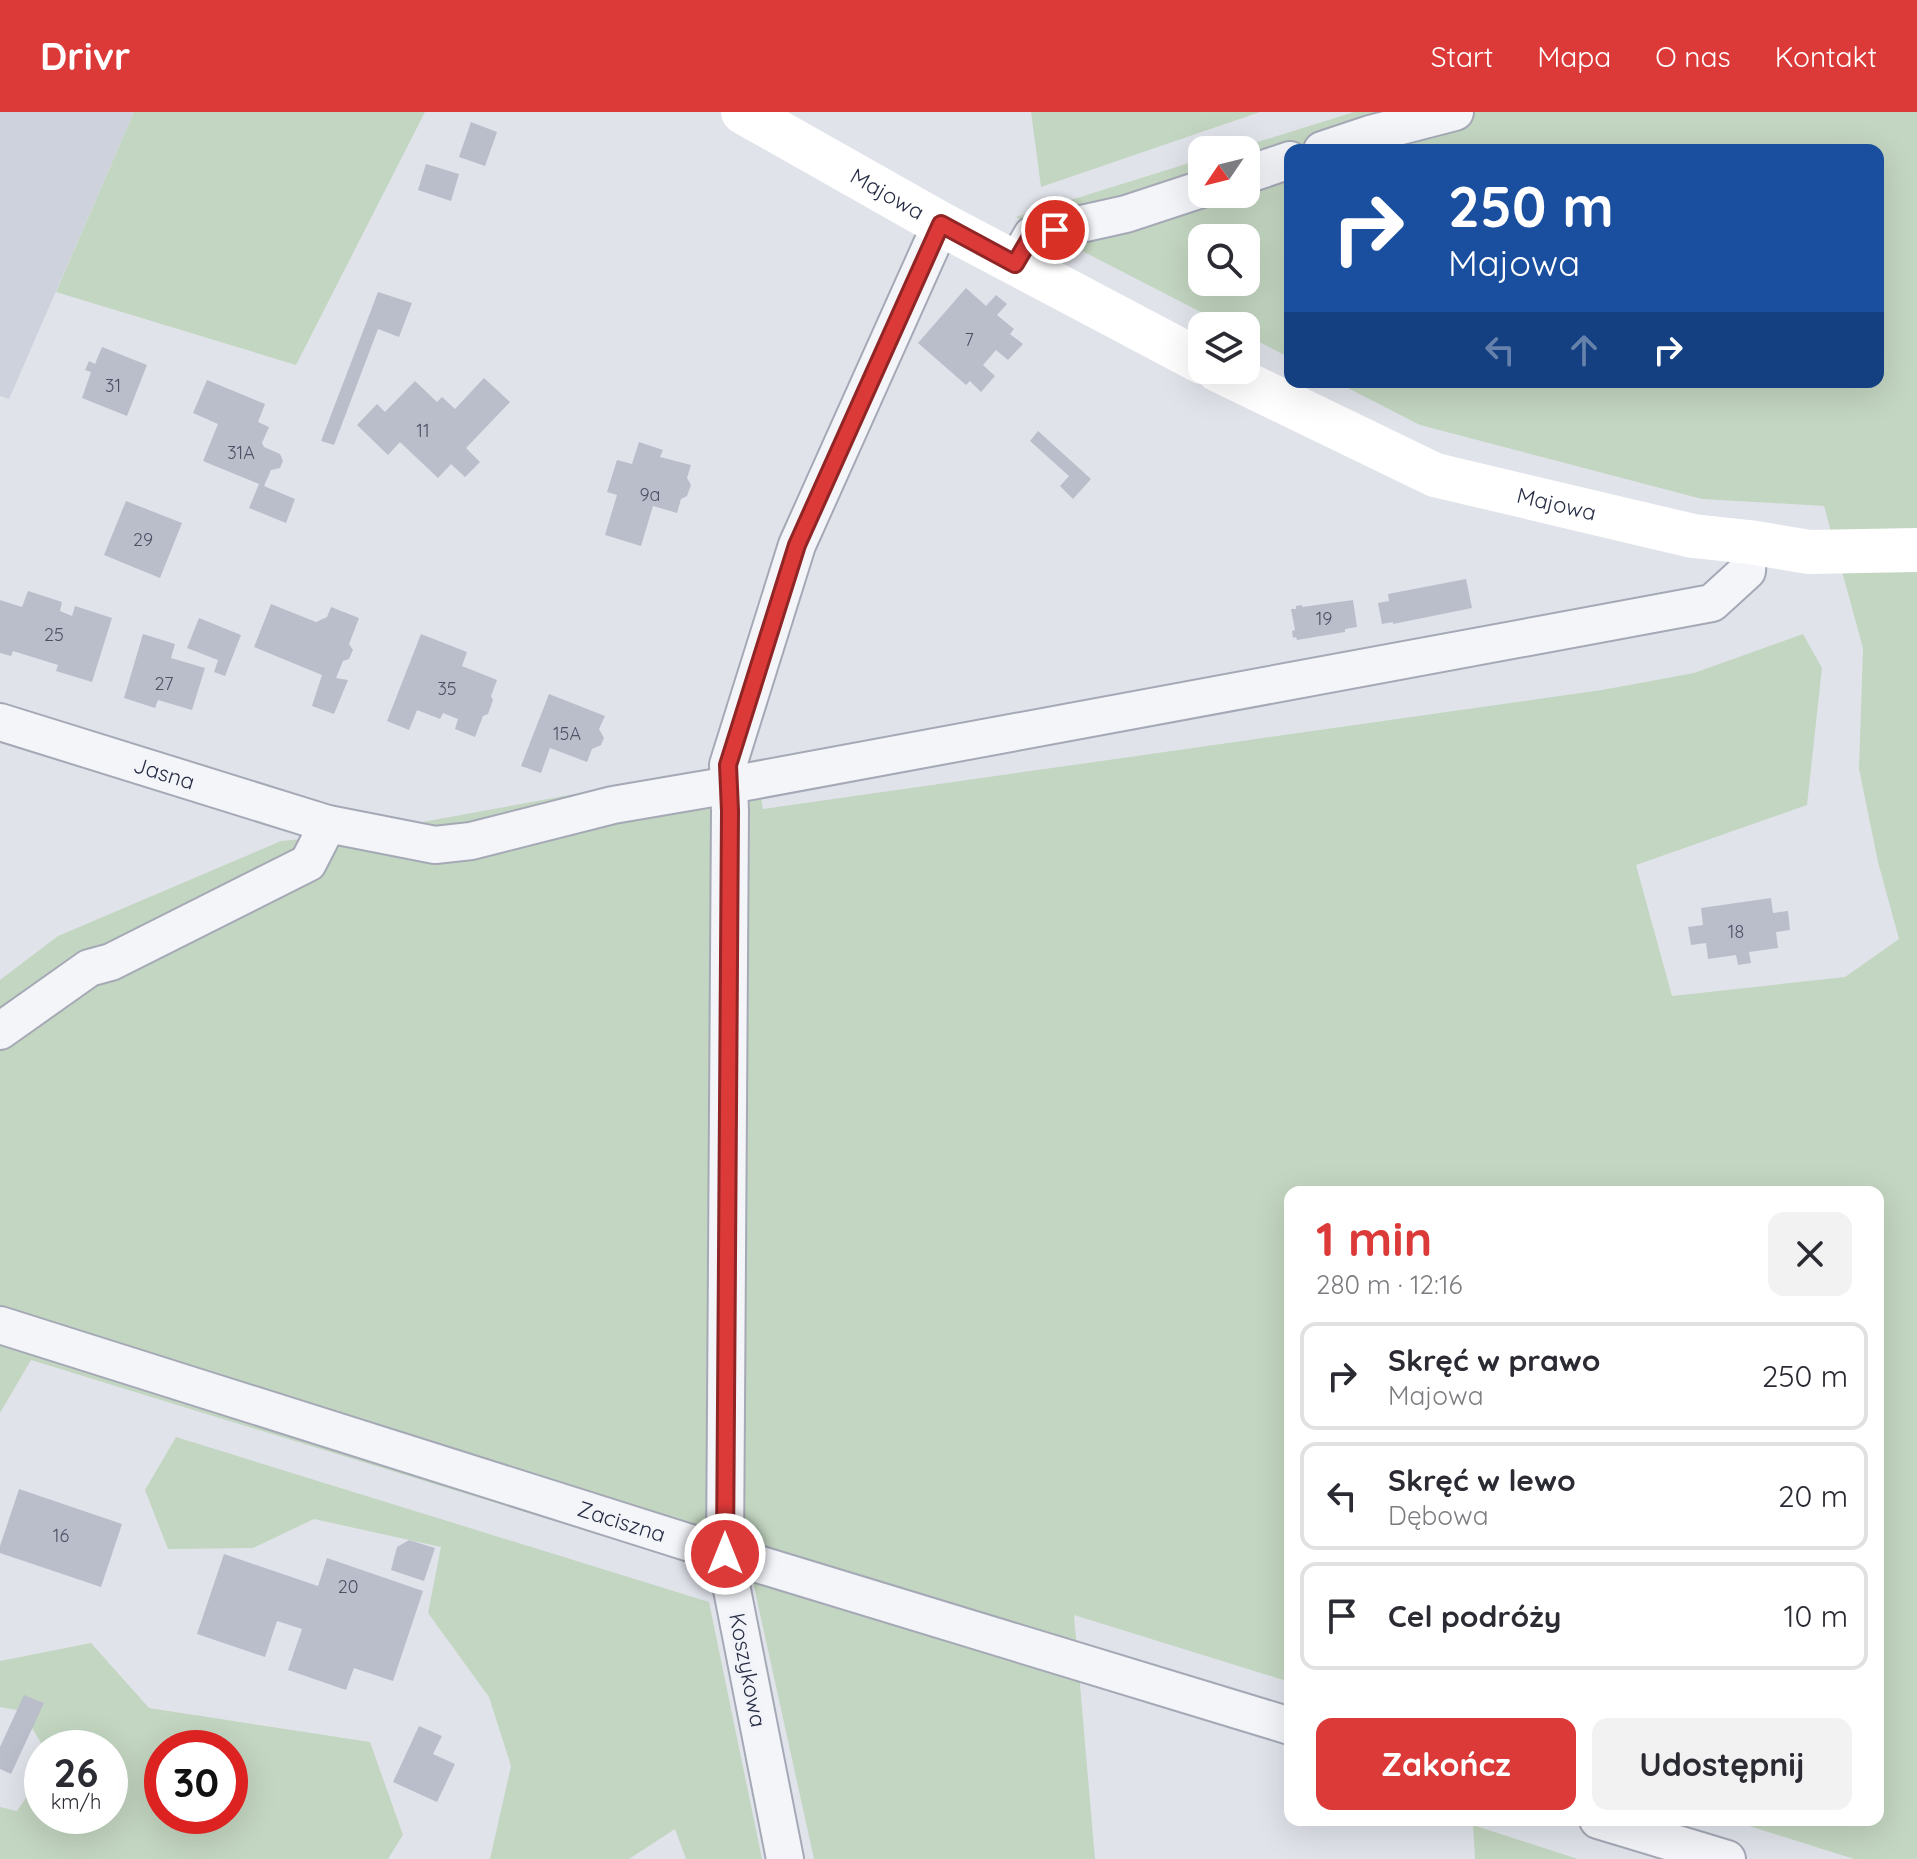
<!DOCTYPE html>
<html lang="pl">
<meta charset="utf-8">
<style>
body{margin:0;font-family:Quicksand,sans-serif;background:#f2f2f3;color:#2b2b33;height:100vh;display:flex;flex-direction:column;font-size:30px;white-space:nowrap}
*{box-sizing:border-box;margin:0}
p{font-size:26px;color:#7c7c81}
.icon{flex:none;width:44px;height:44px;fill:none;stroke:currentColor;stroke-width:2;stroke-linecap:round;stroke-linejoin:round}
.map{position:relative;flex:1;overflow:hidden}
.drawer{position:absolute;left:1284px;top:1074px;width:600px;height:640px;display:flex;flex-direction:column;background:#fff;border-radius:16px;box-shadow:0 8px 32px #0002}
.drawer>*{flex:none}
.top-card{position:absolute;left:1284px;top:32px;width:600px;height:244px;border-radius:16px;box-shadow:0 8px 32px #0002;background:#1a4fa0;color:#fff;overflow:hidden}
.needle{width:52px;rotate:235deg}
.fabs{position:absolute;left:1188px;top:24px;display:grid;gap:16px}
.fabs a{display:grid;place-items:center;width:72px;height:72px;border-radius:16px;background:#fff;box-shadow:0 8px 32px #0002;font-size:40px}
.speed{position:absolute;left:24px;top:1618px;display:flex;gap:16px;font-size:40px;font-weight:700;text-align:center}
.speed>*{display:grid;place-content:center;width:104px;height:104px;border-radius:50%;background:#fff;box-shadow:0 8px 32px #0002;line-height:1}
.speed small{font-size:20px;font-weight:400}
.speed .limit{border:12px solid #d22;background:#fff;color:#111}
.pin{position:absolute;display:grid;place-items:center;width:68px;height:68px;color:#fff;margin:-34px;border:4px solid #fff;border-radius:50%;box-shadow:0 2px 8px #0007}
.me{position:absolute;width:88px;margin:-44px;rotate:0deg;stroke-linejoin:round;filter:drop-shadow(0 0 6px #0008)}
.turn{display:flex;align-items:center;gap:28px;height:168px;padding:0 32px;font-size:36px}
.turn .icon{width:104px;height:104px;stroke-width:2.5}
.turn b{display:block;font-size:56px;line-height:68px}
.lanes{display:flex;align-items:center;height:76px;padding:0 32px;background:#0003;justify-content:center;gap:40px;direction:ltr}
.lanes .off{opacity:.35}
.round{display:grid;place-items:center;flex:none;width:84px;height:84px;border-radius:16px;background:#f2f2f3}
.headline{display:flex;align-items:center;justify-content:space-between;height:136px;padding:0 32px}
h1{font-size:48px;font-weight:700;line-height:60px;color:#dc3939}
.action{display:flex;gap:16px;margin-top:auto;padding:16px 32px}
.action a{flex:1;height:92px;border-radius:16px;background:#dc3939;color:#fff;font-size:32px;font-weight:700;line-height:92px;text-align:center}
.action a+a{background:#f2f2f3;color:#2b2b33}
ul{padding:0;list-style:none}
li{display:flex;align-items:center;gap:24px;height:108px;margin:0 16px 12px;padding:0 16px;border:4px solid #e1e1e2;border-radius:16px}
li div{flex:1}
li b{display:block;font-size:30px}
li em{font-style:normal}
header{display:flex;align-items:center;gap:48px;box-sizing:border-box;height:112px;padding:0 40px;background:#dc3939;color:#fff}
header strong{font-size:38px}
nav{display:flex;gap:44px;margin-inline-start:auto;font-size:28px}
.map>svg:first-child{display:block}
</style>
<header>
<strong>Drivr</strong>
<nav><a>Start</a><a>Mapa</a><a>O nas</a><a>Kontakt</a></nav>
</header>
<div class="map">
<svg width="1917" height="1747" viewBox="0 0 1917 1747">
<rect width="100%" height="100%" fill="#e1e3eb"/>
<polygon fill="#ced2dd" points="0,0 134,0 9,287 0,284"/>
<g fill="#c3d6c1" fill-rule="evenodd">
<polygon points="134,0 425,0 296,253 56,180"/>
<polygon points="1031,0 1260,0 1041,75"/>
<path d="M1354,0H1917V1747H1854L1730,1708H1878V1080H1290V1570L1074,1503L1095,1747H814L753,1470L31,1248L0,1301V868L58,824L281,729L363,721L755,649L763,697L1602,578L1694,561L1803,522L1822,556L1807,693L1636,753L1672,884L1845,865L1899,827L1878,750L1859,657L1863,536L1824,394L1702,387L1420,313L1336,270H1878V38H1290V246L1246,223V214H1228L1016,105L1202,47V82H1246V38H1232ZM1202,126H1246V170H1202Z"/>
<polygon points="176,1325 709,1490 762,1747 686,1747 675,1717 629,1747 490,1747 511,1654 489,1585 428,1501 441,1435 314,1407 253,1436 168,1437 145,1378"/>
<path d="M91,1531L149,1596L370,1630L403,1723L388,1747H0V1695L17,1699L42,1662V1704H110V1636H44L22,1599L0,1595V1549ZM162,1636H230V1704H162Z"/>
<polygon points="1473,1713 1578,1747 1475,1747"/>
</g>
<g fill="#babecb">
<polygon points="471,10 497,20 485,54 459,45"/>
<polygon points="426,52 459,62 451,89 418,78"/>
<polygon points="966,176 986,194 996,183 1007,192 997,203 1014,217 1010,222 1023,232 1008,248 996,238 983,253 995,264 981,280 970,269 966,273 918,231"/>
<polygon points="378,180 412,191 399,225 378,217 334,333 321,329"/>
<polygon points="102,235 147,253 127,304 82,286 91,260 85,258 89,249 95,252"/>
<polygon points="484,266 510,290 466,336 480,350 465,365 451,352 438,366 400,330 388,343 357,313 377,292 385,300 415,269 437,290 442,285 455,297"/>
<polygon points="207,268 265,292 258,310 269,315 262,331 264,335 280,342 283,349 280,356 271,358 264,374 295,387 286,411 249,396 259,372 203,349 218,312 193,301"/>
<polygon points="1038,319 1091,367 1073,387 1060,374 1069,364 1030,329"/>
<polygon points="639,330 663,338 660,345 691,353 687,366 691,373 687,384 681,387 677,401 653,394 641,434 605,423 617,383 607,380 617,348 632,352"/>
<polygon points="126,389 182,411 160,466 104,443"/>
<polygon points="1466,467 1472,496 1393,512 1393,510 1382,512 1378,491 1389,489 1388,482"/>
<polygon points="28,479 62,490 60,499 72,504 75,494 112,506 92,570 56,559 58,553 13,539 11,544 0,541 0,488 22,495"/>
<polygon points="1353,488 1357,515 1345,517 1345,520 1297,528 1296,525 1293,526 1292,519 1295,518 1291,497 1296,497 1296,494 1302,493 1302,495"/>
<polygon points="271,492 316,510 327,505 331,495 359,506 349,532 353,538 349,547 343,549 336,566 348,568 334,602 312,594 322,563 254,535"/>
<polygon points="199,506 241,523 225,564 214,560 218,548 187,536"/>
<polygon points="143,522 175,532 171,546 205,556 192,598 158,588 155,596 124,586"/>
<polygon points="421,522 467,540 462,554 497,568 491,584 493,588 488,602 483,604 475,625 455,617 458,607 443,601 440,607 417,598 409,618 387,609"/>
<polygon points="549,582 605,604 599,617 604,626 601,633 592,637 587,650 550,636 541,661 521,654"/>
<polygon points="1771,786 1773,801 1788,799 1790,818 1776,820 1778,836 1749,840 1751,851 1738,853 1736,843 1708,847 1706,831 1691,833 1688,815 1703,813 1701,796"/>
<polygon points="19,1377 122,1412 101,1475 0,1441 0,1434"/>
<polygon points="409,1428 435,1436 424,1469 391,1458 397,1435"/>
<polygon points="224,1442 318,1474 327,1446 423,1479 393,1569 354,1556 346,1578 288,1558 302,1517 277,1509 265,1545 197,1522"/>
<polygon points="24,1583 44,1591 11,1662 0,1657 0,1635"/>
<polygon points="419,1614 442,1624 433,1642 455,1652 437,1690 393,1670"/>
</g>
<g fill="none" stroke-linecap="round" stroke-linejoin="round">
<defs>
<g id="street">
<polyline points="1322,38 1370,22 1455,0"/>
<polyline points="1246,63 1290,48"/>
<polyline points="1015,152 1032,123 1126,102 1202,77"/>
<path id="s1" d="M0,610L328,712L435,733L471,729L613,693L730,673L1712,491L1747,459L1749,430"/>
<polyline points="0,919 89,856 111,850 308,751 328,712"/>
<path id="s2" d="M0,1213L725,1442L1290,1614"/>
<polyline points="1598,1708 1727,1747"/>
<polyline points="785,1747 725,1442 730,699 728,653 797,433 941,112"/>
</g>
</defs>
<use href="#street" stroke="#a5a9b6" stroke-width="40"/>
<use href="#street" stroke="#f4f5f9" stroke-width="36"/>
<g stroke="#fff" stroke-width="44">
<path id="s3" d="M743,0L941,112L1202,250"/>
<path id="s4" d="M1218,258L1435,363L1693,424L1749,430L1809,440L1917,438"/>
</g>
</g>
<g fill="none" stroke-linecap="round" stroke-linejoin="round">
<defs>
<polyline id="route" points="725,1442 730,699 728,653 797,433 941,112 1015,152 1032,123 1055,118"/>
</defs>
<use href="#route" stroke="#8f2525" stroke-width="20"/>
<use href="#route" stroke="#dc3939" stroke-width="14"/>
</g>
<g text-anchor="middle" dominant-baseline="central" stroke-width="7" stroke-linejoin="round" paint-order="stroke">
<g font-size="18" fill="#4c5166">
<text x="969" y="227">7</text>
<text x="113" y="273">31</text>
<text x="423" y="318">11</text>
<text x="241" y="340">31A</text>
<text x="650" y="382">9a</text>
<text x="143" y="427">29</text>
<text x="1324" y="506">19</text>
<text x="54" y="522">25</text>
<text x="164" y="571">27</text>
<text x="447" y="576">35</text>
<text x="567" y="621">15A</text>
<text x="1736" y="819">18</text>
<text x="61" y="1423">16</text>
<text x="348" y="1474">20</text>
</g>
<g font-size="22" fill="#272d45" stroke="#f1f3f8">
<text stroke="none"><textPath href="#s3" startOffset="166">Majowa</textPath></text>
<text stroke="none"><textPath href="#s4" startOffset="366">Majowa</textPath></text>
<text stroke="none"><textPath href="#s1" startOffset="172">Jasna</textPath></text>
<text stroke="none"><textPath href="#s2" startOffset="652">Zaciszna</textPath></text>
<text transform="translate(748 1558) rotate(79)">Koszykowa</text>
</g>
</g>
</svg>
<div class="fabs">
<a><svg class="needle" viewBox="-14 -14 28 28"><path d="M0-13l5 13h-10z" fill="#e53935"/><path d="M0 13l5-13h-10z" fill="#7c7c81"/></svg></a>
<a><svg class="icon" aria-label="search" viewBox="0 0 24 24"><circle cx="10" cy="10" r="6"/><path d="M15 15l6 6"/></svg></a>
<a><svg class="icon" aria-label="layers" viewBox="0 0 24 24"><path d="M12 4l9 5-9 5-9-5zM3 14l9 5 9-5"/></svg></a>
</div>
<div class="speed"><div>26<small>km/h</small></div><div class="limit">30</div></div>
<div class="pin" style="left:1055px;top:118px;background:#d93025"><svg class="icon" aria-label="arrive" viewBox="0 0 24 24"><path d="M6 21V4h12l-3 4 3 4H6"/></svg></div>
<svg class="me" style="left:725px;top:1442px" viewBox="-20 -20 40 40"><circle r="17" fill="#dc3939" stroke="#fff" stroke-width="3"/><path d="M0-11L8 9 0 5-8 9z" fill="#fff"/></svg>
<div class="top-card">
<div class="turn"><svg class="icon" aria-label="right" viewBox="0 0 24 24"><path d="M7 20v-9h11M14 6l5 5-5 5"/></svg><div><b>250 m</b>Majowa</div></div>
<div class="lanes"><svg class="icon off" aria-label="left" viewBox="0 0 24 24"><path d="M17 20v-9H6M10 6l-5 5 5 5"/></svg><svg class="icon off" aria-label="ahead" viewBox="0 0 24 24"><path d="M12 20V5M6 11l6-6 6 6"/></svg><svg class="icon" aria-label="right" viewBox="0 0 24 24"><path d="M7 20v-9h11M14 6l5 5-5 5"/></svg></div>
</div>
<section class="drawer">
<div class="headline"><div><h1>1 min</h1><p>280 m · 12:16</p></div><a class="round"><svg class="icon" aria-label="close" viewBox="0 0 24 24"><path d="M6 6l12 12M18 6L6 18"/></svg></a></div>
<ul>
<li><svg class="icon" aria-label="right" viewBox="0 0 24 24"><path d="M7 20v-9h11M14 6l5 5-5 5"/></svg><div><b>Skręć w prawo</b><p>Majowa</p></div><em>250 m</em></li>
<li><svg class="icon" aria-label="left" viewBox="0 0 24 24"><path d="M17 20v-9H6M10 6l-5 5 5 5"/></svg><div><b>Skręć w lewo</b><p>Dębowa</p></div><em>20 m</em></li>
<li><svg class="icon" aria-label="arrive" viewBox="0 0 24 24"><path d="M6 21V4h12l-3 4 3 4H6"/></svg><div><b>Cel podróży</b></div><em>10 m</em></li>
</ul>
<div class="action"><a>Zakończ</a><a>Udostępnij</a></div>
</section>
</div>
